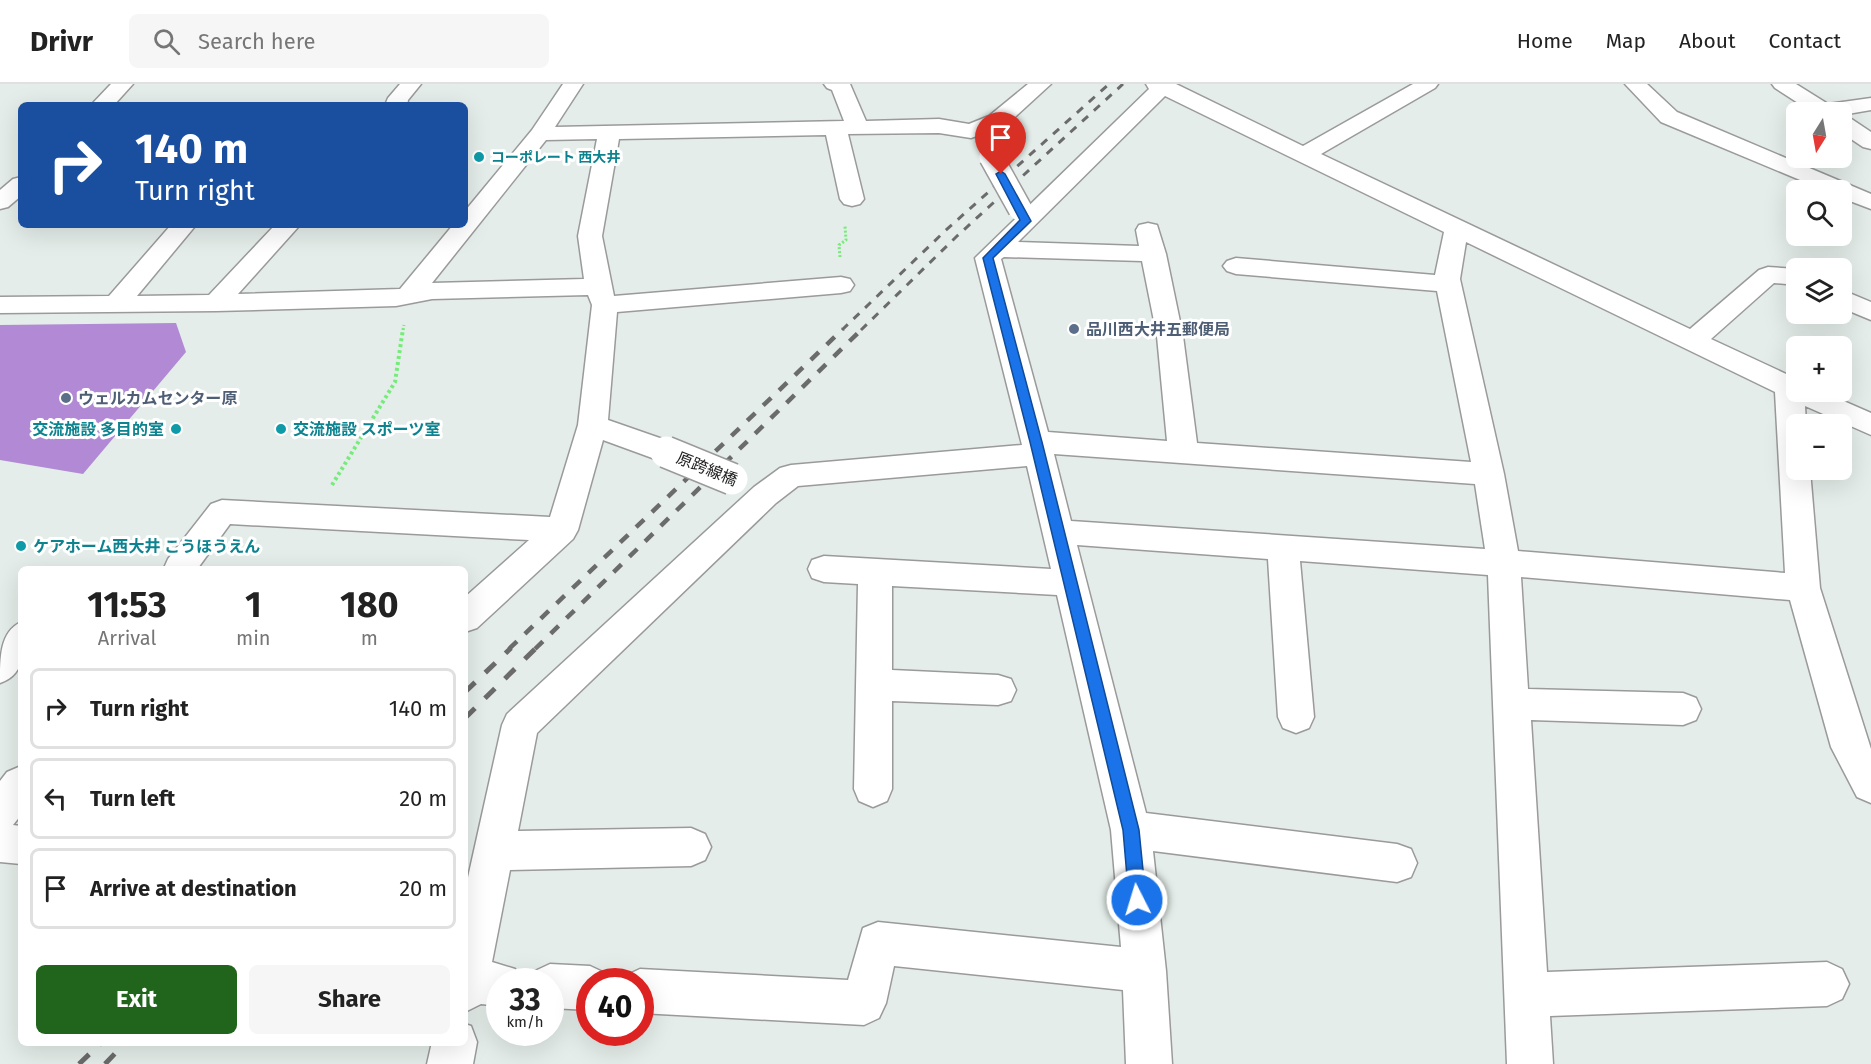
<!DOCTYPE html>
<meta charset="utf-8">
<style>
body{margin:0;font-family:"Fira Sans","Noto Sans JP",sans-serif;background:#f6f6f6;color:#222;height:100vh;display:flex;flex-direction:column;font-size:22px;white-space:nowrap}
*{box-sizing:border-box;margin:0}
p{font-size:20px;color:#767676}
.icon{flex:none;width:33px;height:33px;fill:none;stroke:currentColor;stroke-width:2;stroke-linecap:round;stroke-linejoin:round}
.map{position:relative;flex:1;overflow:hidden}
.panel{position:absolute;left:18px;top:482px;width:450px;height:480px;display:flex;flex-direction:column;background:#fff;border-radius:9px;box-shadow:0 6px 24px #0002}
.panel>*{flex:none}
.top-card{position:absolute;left:18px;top:18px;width:450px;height:126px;border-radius:9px;box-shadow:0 6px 24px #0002;background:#1a4fa0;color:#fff;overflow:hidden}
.needle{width:39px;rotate:191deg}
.buttons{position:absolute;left:1786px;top:18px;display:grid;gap:12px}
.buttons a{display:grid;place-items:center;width:66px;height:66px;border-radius:9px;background:#fff;box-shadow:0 6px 24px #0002;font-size:30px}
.speed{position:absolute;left:486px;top:884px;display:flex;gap:12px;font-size:30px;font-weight:700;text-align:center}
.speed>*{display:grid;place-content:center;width:78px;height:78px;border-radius:50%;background:#fff;box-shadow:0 6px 24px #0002;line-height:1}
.speed small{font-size:15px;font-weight:400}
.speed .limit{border:9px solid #d22;background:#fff;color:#111}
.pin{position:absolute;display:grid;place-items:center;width:51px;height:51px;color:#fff;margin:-62px -26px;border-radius:50% 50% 50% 0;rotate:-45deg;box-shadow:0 0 6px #0007}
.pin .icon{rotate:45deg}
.me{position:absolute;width:66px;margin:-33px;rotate:355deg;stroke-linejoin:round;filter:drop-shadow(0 0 4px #0008)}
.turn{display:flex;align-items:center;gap:21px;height:126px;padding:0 18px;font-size:27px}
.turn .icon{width:78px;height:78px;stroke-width:2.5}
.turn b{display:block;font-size:42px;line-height:51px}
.eta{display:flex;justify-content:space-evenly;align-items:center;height:102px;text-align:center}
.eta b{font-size:36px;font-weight:700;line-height:42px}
.primary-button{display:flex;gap:12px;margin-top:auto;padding:12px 18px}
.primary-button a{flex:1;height:69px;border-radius:9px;background:#21641c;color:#fff;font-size:24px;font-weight:700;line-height:69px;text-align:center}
.primary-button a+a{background:#f6f6f6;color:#222}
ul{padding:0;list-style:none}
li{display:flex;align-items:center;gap:18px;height:81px;margin:0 12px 9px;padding:0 6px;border:3px solid #e0e0e0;border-radius:9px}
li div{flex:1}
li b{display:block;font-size:22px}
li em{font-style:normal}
header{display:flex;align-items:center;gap:36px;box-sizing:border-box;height:84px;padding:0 30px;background:#fff;border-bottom:2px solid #e0e0e0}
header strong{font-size:28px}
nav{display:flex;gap:33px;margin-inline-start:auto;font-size:21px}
.search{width:420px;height:54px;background:#f6f6f6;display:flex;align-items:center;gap:15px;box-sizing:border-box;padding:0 21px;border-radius:9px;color:#767676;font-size:22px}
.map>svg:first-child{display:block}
</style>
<header>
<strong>Drivr</strong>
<div class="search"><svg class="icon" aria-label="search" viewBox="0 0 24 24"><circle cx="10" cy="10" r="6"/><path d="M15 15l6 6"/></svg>Search here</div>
<nav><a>Home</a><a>Map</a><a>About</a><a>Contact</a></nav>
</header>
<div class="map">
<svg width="1871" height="980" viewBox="0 0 1871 980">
<rect width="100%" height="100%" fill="#e4ede9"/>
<polygon fill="#b289d4" points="176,239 186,268 83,390 0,376 0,241"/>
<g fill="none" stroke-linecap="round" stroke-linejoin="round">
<defs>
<g id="minor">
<polygon points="111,0 133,0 114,21 91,21"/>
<polygon points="400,0 421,0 408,16 407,21 385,21 388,14"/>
<path d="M563,0H583L555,43L844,37L832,6L827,4L824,0H850L866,37L939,35L969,40L989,32L1028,0H1051L1005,42L971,54L939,49L848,50L864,115L860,120L852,122L844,120L840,115L826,51L619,55L602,152L614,212L841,193L850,195L854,201L850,207L841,209L617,228L608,336L677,360L681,368L677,376L666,379L603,356L578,446L573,455L477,544L465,548V513L529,456L230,440L198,484H164L168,475L211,420L222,416L550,433L578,341L592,221L588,211L432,215L396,222L216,227L0,229V213L109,212L171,141H196L137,212L209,211L275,141H300L238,210L400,205L453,141H465V127L532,46ZM597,55L578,152L584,195L432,199L546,56Z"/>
<path d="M1146,0H1176L1303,62L1413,0H1438L1435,4L1321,70L1690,245L1759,186L1768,183L1797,185V201L1774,199L1711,255L1797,295V308H1823L1871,329V351L1805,322L1806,340H1797V386H1810L1820,504L1871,665V719L1857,713L1831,663L1790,516L1521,493L1528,605L1683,609L1696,614L1701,625L1696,636L1683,641L1531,636L1547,888L1827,878L1842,885L1849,900L1842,915L1827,922L1550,932L1553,980H1507L1488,491L1300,477L1314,633L1309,644L1296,649L1283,644L1278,633L1268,475L1077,461L1146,729L1397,760L1411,765L1417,779L1411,793L1397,798L1153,767L1166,887L1172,980H1126L1123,906L894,882L886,919L879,934L864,941L640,929V897H622L625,892L640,885L848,896L863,844L878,838L1121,863L1111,746L1057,511L892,502V586L998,591L1011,595L1016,606L1011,617L998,621L892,617V705L887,717L873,723L859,717L854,705L858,500L824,498L812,494L808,485L812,476L824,472L1051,485L1027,382L798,402L776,419L537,649L518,747L691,744L705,750L711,763L705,776L691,782L510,786L492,878L515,885L520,897H500V922L481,920L465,928V807L502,641L507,630L754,403L780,384L791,381L1022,361L975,174L1149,5ZM1165,12L1444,148L1435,191L1236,174L1227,177L1223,182L1227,187L1236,190L1437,207L1471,378L1197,359L1183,252L1166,170L1157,141L1148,139L1139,141L1136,146L1139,162L1018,158ZM1466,158L1775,308L1785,489L1518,467L1504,390L1460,195ZM1004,173L1142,177L1157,252L1167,357L1048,348L1001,175ZM1054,370L1475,400L1485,465L1071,437Z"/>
<polygon points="1625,0 1647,0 1677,28 1871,110 1871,125 1842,114 1842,106 1824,106 1661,38"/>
<polygon points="1772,0 1796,0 1828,20 1871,14 1871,26 1842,31 1842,28 1812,28 1775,4"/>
<polygon points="1842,33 1850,34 1871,48 1871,65 1863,63 1842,49"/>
<polygon points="21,93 21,112 8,123 0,125 0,106 13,95"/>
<polygon points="1842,206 1871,218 1871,236 1842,224"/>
<path d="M21,538C21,563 29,589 0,599C0,573 0,548 21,538Z"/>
<polygon points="21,682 21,731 13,741 21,742 21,780 0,778 0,697 7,688"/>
<polygon points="550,880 590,882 605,889 609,897 590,897 590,926 550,924 550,897 530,897 535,887"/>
<polygon points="465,940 471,942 477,958 473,980 427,980 432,958 465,958"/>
</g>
</defs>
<use href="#minor" stroke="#9a9a9a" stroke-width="3"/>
<g stroke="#76eb7a" stroke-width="3" stroke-dasharray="2 2" stroke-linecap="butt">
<polyline points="840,173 839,161 846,156 845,142"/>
<polyline points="403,246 404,241"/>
</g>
<polyline stroke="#76eb7a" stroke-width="4" stroke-dasharray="3 3" stroke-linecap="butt" points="332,401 395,298 403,245"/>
<use href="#minor" fill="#fff" fill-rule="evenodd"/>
<g stroke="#6b6b6b" stroke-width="3" stroke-dasharray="8 8" stroke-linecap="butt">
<polyline points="842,246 945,147 1109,0"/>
<polyline points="861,246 956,153 1123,0"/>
</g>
<g stroke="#6b6b6b" stroke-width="4.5" stroke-dasharray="11 11" stroke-linecap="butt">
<polyline points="509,565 843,245"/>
<polyline points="535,565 862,245"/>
</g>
<g stroke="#6b6b6b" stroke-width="5" stroke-dasharray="14 14" stroke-linecap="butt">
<polyline points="465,608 511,564"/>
<polyline points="465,634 536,564"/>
<polyline points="79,980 102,958"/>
<polyline points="105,980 126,958"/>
</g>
<defs>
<polyline id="minor-bridge-far1" points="991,73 1020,125"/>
<polyline id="minor-bridge" points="666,368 732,395"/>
</defs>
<use href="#minor-bridge-far1" stroke="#9a9a9a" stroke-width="26" stroke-linecap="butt"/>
<use href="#minor-bridge" stroke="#9a9a9a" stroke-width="34" stroke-linecap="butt"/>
<use href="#minor-bridge-far1" stroke="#fff" stroke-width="23"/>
<use href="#minor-bridge" stroke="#fff" stroke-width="31"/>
</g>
<polygon fill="#1a73e8" stroke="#114b97" stroke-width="1.5" points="1001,87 1005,90 1031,137 993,174 1042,358 1139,746 1146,816 1143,822 1137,825 1131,822 1129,816 1123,746 1030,358 983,174 1020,136 996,90"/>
<g fill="#0f9aa8" stroke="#fff" stroke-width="2">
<circle cx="479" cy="73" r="6"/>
<circle cx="176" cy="345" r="6"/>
<circle cx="281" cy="345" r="6"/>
<circle cx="21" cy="462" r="6"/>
</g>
<g fill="#5c6f8a" stroke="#fff" stroke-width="2">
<circle cx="1074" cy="245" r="6"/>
<circle cx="66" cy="314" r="6"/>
</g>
<g text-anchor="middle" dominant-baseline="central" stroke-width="6" stroke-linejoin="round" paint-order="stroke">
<g font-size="14" font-weight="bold" fill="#0d838f" stroke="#fff" text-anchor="start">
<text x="491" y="73">コーポレート 西大井</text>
</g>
<g font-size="16" font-weight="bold" fill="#4e5e75" stroke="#fff" text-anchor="start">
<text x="1086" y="245">品川西大井五郵便局</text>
<text x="78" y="314">ウェルカムセンター原</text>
</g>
<g font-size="16" font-weight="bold" fill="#0d838f" stroke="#fff" text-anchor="start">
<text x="164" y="345" text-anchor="end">交流施設 多目的室</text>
<text x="293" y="345">交流施設 スポーツ室</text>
<text x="33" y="462">ケアホーム西大井 こうほうえん</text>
</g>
<g font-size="16" fill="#1d1d1d" stroke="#fff">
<text transform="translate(707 385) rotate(22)">原跨線橋</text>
</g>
</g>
</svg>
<div class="buttons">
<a><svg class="needle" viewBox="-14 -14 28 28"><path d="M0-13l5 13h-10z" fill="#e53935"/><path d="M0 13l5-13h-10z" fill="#767676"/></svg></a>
<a><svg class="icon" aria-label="search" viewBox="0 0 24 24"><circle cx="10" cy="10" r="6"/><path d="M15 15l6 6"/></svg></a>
<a><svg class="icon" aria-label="layers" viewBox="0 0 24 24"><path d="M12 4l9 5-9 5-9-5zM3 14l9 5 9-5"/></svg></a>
<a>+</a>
<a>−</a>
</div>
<div class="speed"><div>33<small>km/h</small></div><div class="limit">40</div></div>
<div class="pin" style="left:1001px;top:90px;background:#d93025"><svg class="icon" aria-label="arrive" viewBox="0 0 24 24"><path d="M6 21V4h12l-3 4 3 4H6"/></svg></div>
<svg class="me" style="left:1137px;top:816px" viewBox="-20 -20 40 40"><circle r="17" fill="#1a73e8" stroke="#fff" stroke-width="3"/><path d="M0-11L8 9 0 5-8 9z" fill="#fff"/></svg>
<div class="top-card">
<div class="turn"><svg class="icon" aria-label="right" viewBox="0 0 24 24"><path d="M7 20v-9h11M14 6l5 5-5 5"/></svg><div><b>140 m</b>Turn right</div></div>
</div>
<section class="panel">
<div class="eta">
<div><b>11:53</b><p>Arrival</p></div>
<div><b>1</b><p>min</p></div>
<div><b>180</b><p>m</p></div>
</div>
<ul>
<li><svg class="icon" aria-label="right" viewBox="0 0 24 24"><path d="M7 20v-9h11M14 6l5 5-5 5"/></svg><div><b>Turn right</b></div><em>140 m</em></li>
<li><svg class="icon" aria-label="left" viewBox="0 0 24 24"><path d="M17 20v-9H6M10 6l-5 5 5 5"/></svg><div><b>Turn left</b></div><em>20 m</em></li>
<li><svg class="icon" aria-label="arrive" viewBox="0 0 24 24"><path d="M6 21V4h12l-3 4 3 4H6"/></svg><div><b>Arrive at destination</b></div><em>20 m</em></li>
</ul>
<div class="primary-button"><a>Exit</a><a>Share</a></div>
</section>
</div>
